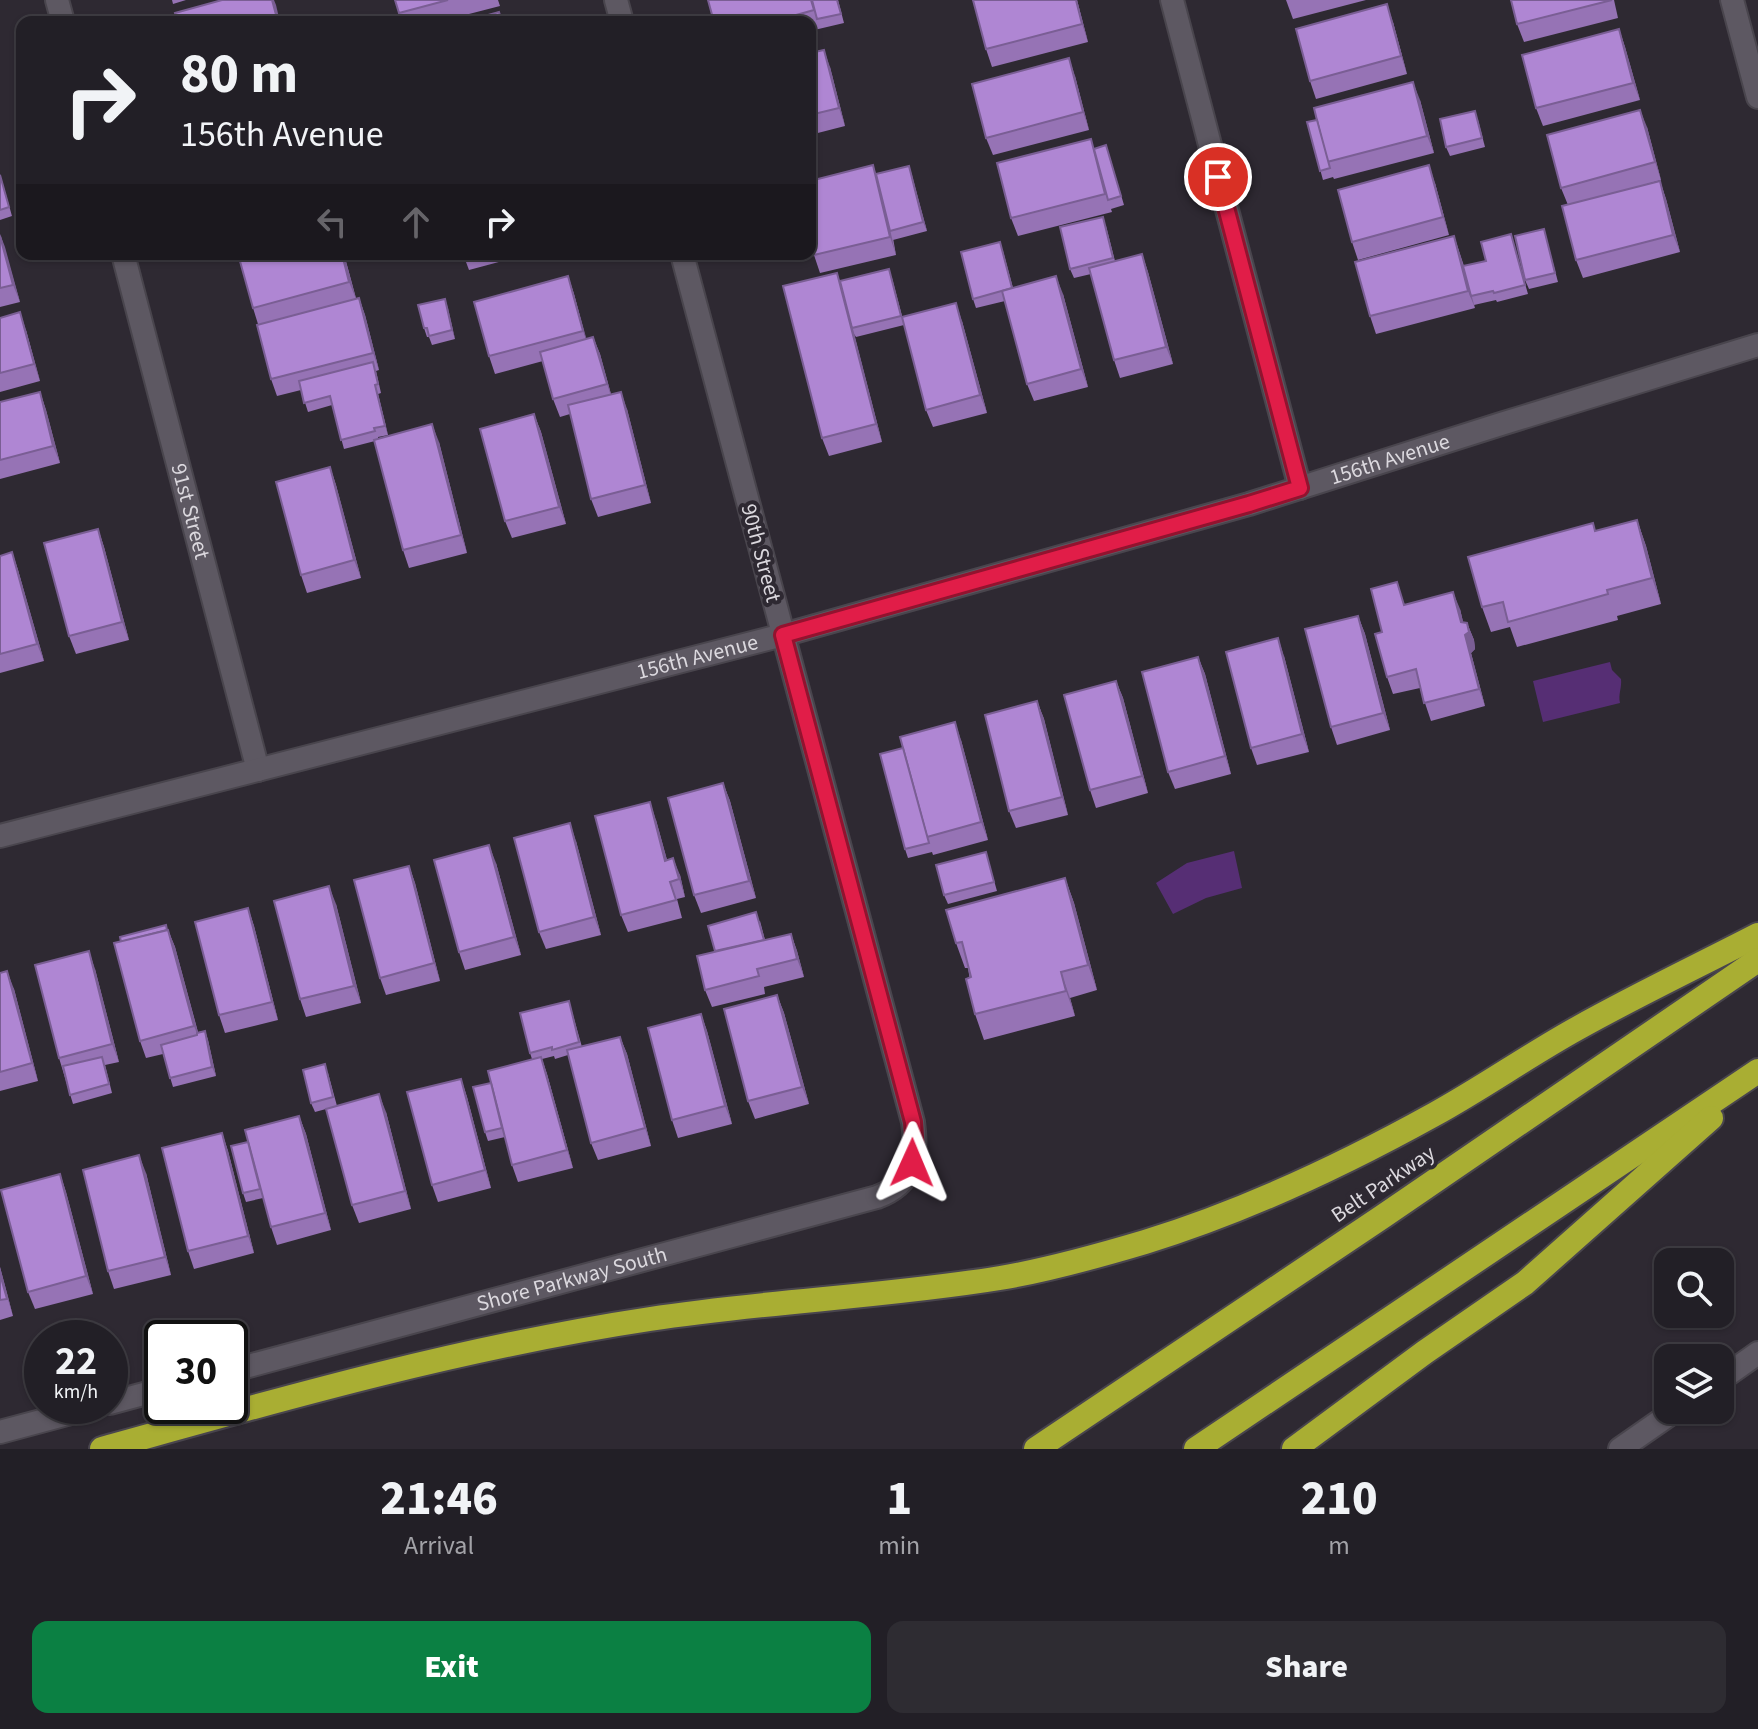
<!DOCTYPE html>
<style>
body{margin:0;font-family:"Source Sans 3",sans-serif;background:#2e2c32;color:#f1f3f6;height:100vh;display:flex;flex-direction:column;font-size:30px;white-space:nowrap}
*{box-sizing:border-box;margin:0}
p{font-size:26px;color:#a2a2a7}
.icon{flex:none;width:44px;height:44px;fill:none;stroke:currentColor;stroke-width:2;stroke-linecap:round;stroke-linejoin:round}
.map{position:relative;height:1449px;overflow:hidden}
.sheet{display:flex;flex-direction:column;background:#221f26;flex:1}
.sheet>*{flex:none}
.guide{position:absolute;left:16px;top:16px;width:800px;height:244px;border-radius:16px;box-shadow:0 2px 6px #0004,0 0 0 2px #3f3d43;background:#221f26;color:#f1f3f6;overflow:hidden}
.buttons{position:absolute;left:1654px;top:1248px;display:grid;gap:16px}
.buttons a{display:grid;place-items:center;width:80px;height:80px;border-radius:16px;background:#221f26;box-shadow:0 2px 6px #0004,0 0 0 2px #3f3d43;font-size:40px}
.speed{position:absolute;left:24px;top:1320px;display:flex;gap:16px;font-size:40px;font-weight:700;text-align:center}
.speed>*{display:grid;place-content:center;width:104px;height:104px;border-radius:50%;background:#221f26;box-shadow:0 2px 6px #0004,0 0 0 2px #3f3d43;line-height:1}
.speed small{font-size:20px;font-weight:400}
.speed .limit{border:4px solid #111;border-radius:12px;background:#fff;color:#111}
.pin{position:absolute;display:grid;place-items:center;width:68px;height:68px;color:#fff;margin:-34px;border:4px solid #fff;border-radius:50%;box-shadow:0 2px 8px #0007}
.me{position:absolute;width:88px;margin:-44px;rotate:1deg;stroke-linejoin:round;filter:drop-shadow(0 0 6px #0008)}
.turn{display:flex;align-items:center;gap:28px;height:168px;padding:0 32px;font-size:36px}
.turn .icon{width:104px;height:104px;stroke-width:2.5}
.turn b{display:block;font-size:56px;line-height:68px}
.lanes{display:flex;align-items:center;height:76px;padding:0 32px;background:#0003;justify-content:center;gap:40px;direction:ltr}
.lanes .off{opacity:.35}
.eta{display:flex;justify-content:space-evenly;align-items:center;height:136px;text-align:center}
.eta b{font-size:48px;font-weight:800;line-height:56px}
.primary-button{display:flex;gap:16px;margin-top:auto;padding:16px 32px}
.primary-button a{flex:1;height:92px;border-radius:16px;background:#0b8043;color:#fff;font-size:32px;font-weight:800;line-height:92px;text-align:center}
.primary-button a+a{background:#2e2c32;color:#f1f3f6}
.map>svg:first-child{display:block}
</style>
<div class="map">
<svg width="1758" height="1449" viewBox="0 0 1758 1449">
<rect width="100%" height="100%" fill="#2e2932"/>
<g fill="#562e74">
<path d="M1610,662L1612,670L1621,679C1622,688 1618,694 1620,703L1543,722L1533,681Z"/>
<polygon points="1234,851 1242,888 1206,898 1173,914 1156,883 1187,863"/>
</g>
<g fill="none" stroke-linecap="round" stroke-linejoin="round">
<defs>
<g id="minor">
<polyline points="57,0 63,22"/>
<polyline points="616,0 622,22"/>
<polyline points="1172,0 1300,488"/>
<polyline points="1732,0 1758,97"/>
<path id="s1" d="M123,254L258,770"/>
<path id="s2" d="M0,836L783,635L1249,504L1501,424L1758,345"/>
<path id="s3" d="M230,1371L877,1197C912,1184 918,1157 913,1122L682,254"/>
<polyline points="1720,1380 1758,1353"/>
<polyline points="110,1403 162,1389"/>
<polyline points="0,1432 97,1406"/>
<polyline points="1620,1449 1676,1410"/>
</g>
<g id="motorway">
<path d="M102,1449C284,1398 464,1347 650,1319C766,1301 884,1297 1000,1278C1049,1270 1098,1256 1145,1242C1246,1211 1343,1165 1435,1114C1484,1087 1529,1055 1578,1028C1637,995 1698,966 1758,935"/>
<polyline points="1036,1449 1382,1217 1758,960"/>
<polyline points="1196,1449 1758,1071"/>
<polyline points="1294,1449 1425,1352 1525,1283 1711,1118"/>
</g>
</defs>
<use href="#minor" stroke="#49454d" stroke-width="26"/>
<use href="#motorway" stroke="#49454d" stroke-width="28"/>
<use href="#minor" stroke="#5d5862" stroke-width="22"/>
<use href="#motorway" stroke="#a9ae33" stroke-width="24"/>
</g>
<g fill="#9673b5">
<polygon points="172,0 186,0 173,4"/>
<polygon points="395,0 498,0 500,6 438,22 402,22"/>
<polygon points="838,0 844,23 810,31 810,22 714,22"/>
<polygon points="973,0 1077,0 1088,42 992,67 986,49"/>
<polygon points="1286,0 1366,0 1293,19"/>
<polygon points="1511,0 1614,0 1618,18 1524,42 1517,24"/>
<polygon points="1393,22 1407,74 1316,99 1310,81"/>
<polygon points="1619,29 1625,47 1640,100 1543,126 1536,108"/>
<polygon points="810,53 830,67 845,126 810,135"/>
<polygon points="1075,76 1089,130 993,155 986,138"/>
<polygon points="1420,100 1434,153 1334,179 1333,177 1323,180 1307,122"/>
<polygon points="1478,120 1485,147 1450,156 1446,147"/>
<polygon points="1647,127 1661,180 1626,190 1660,181 1666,199 1680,252 1583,278 1576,260 1568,205 1561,188"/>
<polygon points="1094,149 1109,154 1124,205 1111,209 1112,212 1018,236 1011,218"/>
<polygon points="909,166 927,231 893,240 893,238 896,255 820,273 814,255 876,174"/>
<polygon points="0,174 12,216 0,220"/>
<polygon points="1435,183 1449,235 1358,260 1352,242"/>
<polygon points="1106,226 1115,261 1142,254 1148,272 1173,364 1120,378 1114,360 1091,274 1074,278 1070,269"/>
<polygon points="1544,229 1558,282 1529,289 1525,280"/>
<polygon points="0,234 20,302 0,307"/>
<polygon points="1511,234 1528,294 1497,302 1496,300 1474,305 1472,299 1475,308 1376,334 1370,316 1454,236 1464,266 1486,261"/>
<polygon points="1003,251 1013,288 1063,294 1088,387 1034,401 1027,384 1005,301 976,308 973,299"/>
<polygon points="344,254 356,298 359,298 365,315 379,370 376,371 381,393 378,394 388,435 378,437 378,439 439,442 467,553 409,568 403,550 375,441 344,449 332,405 308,412 301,390 277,396 271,379 258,324 253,308"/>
<polygon points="463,254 528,254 469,270"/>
<polygon points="568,276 574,294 586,339 593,337 600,354 611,394 627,409 651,503 598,517 591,499 570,414 560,417 553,399 543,361 495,374 489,356"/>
<polygon points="892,278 902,316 962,321 987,413 933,427 926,410 904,325 856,337 854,334 882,442 829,456 822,438 840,281"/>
<polygon points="445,299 455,339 432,345 429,337 427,337 424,328"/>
<polygon points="0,318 26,330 40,381 0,392"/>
<polygon points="40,392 46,410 60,463 0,479 0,402"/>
<polygon points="534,414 541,432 566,524 512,538 505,521"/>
<polygon points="330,467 336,485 361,578 307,593 301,575"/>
<polygon points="1637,520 1646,546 1661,604 1617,616 1618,620 1517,647 1510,627 1491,632 1482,607 1596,531"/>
<polygon points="98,529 104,547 129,640 76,654 69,636"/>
<polygon points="12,552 18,570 44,661 0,673 0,556"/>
<polygon points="1405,605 1460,609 1463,622 1467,623 1474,640 1475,649 1471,653 1485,706 1431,721 1420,688 1393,694 1387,677 1382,632"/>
<polygon points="1358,616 1365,634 1390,730 1337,745 1331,727"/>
<polygon points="1284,656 1309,752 1257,765 1251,748"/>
<polygon points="1198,657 1205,674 1231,774 1175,789 1168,772"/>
<polygon points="1116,681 1123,698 1148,793 1096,808 1090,790"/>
<polygon points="1037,701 1044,719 1068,815 1016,828 1009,811"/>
<polygon points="961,740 988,840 933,855 932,852 908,858 905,849"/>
<polygon points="723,783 730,801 756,898 701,913 694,895"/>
<polygon points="656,820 667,860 680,875 685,897 677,899 682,918 628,932 621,915"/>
<polygon points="576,841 601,935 546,949 539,932"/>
<polygon points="986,852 997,891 948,904 944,895"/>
<polygon points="496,863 521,955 465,970 459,952"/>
<polygon points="409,866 415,883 440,981 386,995 380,978"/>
<polygon points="1065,878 1074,903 1097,990 1070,998 1075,1016 984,1040 975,1014 968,968 965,968 956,943"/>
<polygon points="336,904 361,1003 306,1017 300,999"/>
<polygon points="248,908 254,926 278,1020 225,1033 219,1015"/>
<polygon points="760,921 765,940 791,934 797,951 804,977 764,987 765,994 712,1007 705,990 715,951"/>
<polygon points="168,930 175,947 198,1032 205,1031 208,1040 216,1076 173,1087 163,1054 146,1058 140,1041"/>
<polygon points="95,969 119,1062 105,1065 112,1093 73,1104 59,1058"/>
<polygon points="0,973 14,989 38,1081 0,1091"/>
<polygon points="777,995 784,1013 809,1104 755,1119 748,1101"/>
<polygon points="569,1001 582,1047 620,1037 627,1054 651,1146 598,1160 591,1143 568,1055 555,1059 554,1056 542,1059 547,1074 573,1168 518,1182 512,1165 505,1137 488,1141 485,1132 491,1083 532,1059 530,1053"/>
<polygon points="701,1014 707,1031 732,1124 678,1138 672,1120"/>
<polygon points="328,1073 337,1106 315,1112 311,1103"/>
<polygon points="461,1079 467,1097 491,1188 438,1202 432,1185"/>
<polygon points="386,1112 411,1209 359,1223 352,1205"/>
<polygon points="299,1116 306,1134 331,1230 277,1245 271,1227 263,1198 246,1202 243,1193 248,1142"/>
<polygon points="222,1133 228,1151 254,1253 194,1269 188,1251"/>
<polygon points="146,1173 171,1275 114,1289 108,1271"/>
<polygon points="60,1174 66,1192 93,1294 35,1309 28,1292"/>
<polygon points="0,1267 13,1316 0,1320"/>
</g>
<g fill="#7a5e94">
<polygon points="272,0 274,0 276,5 280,22 278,22"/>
<polygon points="1076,0 1077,0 1088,42 1082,24"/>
<polygon points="1387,4 1393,22 1407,74 1401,56"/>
<polygon points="1619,29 1625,47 1640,100 1633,83"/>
<polygon points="824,50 830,67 845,126 839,108"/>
<polygon points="1069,58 1075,76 1089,130 1083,112"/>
<polygon points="1413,82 1420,100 1434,153 1427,136"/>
<polygon points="1640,110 1647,127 1661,180 1655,162"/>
<polygon points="873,165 879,183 896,255 890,237"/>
<polygon points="1429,165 1435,183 1449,235 1443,217"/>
<polygon points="909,166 912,175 927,231 923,222"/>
<polygon points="1660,181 1666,199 1680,252 1673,235"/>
<polygon points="0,234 5,247 20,302 13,285"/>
<polygon points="1454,236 1460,254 1475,308 1468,291"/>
<polygon points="342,254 344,254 356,299 349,282"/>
<polygon points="1142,254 1148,272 1173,364 1166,347"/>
<polygon points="837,273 843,290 882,442 876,424"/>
<polygon points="568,276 574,294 589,348 583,331"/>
<polygon points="1056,276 1063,294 1088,387 1081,369"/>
<polygon points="359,298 365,315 379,370 373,353"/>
<polygon points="445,299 448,308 455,339 452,330"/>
<polygon points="956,303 962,321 987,413 980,395"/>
<polygon points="20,312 26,330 40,381 34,364"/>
<polygon points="593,337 600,354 613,402 607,384"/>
<polygon points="375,385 378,394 388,435 385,426"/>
<polygon points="40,392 46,410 60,463 53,446"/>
<polygon points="621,392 627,409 651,503 645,485"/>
<polygon points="534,414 541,432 566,524 559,507"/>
<polygon points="432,424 439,442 467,553 461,535"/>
<polygon points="330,467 336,485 361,578 354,560"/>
<polygon points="1637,520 1646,546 1661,604 1652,578"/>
<polygon points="98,529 104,547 129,640 122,622"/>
<polygon points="12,552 18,570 44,661 37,644"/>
<polygon points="1453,592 1460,609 1466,634 1467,623 1474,640 1475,649 1471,653 1485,706 1479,689"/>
<polygon points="1358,616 1365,634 1390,730 1383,713"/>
<polygon points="1278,638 1284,656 1309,752 1302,734"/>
<polygon points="1198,657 1205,674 1231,774 1225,756"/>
<polygon points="1116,681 1123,698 1148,793 1142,776"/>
<polygon points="1037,701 1044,719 1068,815 1062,797"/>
<polygon points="955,722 961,740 988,840 981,822"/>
<polygon points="723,783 730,801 756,898 749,881"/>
<polygon points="650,802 656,820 672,878 665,861"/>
<polygon points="570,823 576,841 601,935 594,917"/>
<polygon points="489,845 496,863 521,955 514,937"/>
<polygon points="673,858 680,875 685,897 679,879"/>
<polygon points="409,866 415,883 440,981 434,963"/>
<polygon points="1065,878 1074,903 1097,990 1088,965"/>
<polygon points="329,886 336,904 361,1003 354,986"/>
<polygon points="248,908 254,926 278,1020 272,1002"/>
<polygon points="168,930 175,947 201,1044 194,1026"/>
<polygon points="791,934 797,951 804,977 797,959"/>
<polygon points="89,951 95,969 119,1062 112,1044"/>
<polygon points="7,971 14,989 38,1081 32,1063"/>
<polygon points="1061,972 1070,998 1075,1016 1066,991"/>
<polygon points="777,995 784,1013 809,1104 802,1087"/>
<polygon points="701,1014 707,1031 732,1124 725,1106"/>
<polygon points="205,1031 208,1040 216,1076 212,1067"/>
<polygon points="620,1037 627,1054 651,1146 645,1128"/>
<polygon points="541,1057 547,1074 573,1168 567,1150"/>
<polygon points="461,1079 467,1097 491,1188 485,1170"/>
<polygon points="379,1094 386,1112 411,1209 405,1191"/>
<polygon points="299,1116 306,1134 331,1230 325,1213"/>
<polygon points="222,1133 228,1151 254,1253 248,1236"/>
<polygon points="139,1155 146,1173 171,1275 165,1257"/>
<polygon points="60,1174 66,1192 93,1294 86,1276"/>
<polygon points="0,1267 13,1316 0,1274"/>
</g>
<g fill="#af86d3" stroke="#7a5e94" stroke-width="2">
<polygon points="222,0 272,0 278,22 178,22 175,13"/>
<polygon points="395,0 448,0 399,13"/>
<polygon points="708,0 811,0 814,10 771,22 714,22"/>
<polygon points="812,0 837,0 841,14 817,19"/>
<polygon points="973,0 1076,0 1082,24 986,49"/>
<polygon points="1511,0 1612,0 1517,24"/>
<polygon points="1387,4 1401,56 1310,81 1296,29"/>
<polygon points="499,12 502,22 463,22"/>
<polygon points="1619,29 1633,83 1536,108 1522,55"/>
<polygon points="824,50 839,108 810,115 810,53"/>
<polygon points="1069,58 1083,112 986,138 972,84"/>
<polygon points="1413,82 1427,136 1327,162 1314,108"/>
<polygon points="1640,110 1655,162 1561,188 1547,135"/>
<polygon points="1475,111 1482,138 1446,147 1440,119"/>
<polygon points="1317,120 1330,168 1320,171 1307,122"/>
<polygon points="1091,139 1105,194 1011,218 997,163"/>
<polygon points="1106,145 1121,196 1108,200 1094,149"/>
<polygon points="873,165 890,237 814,255 810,239 810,181"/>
<polygon points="1429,165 1443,217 1352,242 1338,190"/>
<polygon points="909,166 923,222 890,231 876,174"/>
<polygon points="0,175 9,207 0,210"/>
<polygon points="1660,181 1673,235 1576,260 1562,206"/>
<polygon points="1103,217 1113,258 1070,269 1060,227"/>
<polygon points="1544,229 1555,273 1525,280 1515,236"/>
<polygon points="1511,234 1525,285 1494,293 1493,291 1471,296 1463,266 1486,261 1481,242"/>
<polygon points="0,236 13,285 0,288"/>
<polygon points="1454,236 1468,291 1370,316 1355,262"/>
<polygon points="1000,242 1012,288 973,299 961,252"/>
<polygon points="238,254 342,254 349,282 253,308"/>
<polygon points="1142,254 1166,347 1114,360 1089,268"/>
<polygon points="889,269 901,316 852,328 840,281"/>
<polygon points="837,273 876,424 822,438 783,286"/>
<polygon points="568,276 583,331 489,356 474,302"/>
<polygon points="1056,276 1081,369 1027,384 1002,291"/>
<polygon points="359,298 373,353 271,379 257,325"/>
<polygon points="445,299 452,330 429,336 427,328 424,328 418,305"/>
<polygon points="956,303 980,395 926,410 902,317"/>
<polygon points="20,312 34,364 0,373 0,318"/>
<polygon points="593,337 607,384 553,399 540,352"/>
<polygon points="373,362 378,384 375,385 385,426 374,428 375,431 341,440 330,396 304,403 299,381"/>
<polygon points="40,392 53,446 0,460 0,402"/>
<polygon points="621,392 645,485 591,499 568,405"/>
<polygon points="534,414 559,507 505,521 480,429"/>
<polygon points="432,424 461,535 403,550 374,440"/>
<polygon points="330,467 354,560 301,575 276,482"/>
<polygon points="1637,520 1652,578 1607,590 1608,594 1508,622 1503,602 1482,607 1468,557 1593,523 1595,531"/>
<polygon points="98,529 122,622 69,636 44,543"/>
<polygon points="12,552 37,644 0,654 0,556"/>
<polygon points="1397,582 1404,605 1453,592 1461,622 1467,623 1469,632 1465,635 1479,689 1424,703 1416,669 1387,677 1375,634 1382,632 1371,589"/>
<polygon points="1358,616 1383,713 1331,727 1305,629"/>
<polygon points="1278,638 1302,734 1251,748 1226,652"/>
<polygon points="1198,657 1225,756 1168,772 1142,672"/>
<polygon points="1116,681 1142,776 1090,790 1064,695"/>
<polygon points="1037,701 1062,797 1009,811 985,715"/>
<polygon points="955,722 981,822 927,837 900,737"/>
<polygon points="903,748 929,843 905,849 880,754"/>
<polygon points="723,783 749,881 694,895 668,798"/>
<polygon points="650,802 665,861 673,858 679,879 670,882 676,900 621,915 595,816"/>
<polygon points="570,823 594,917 539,932 514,838"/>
<polygon points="489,845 514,937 459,952 434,860"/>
<polygon points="986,852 994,882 944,895 936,865"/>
<polygon points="409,866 434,963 380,978 354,880"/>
<polygon points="1065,878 1088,965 1061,972 1066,991 975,1014 966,979 971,977 962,942 956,943 946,910"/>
<polygon points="329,886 354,986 300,999 274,901"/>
<polygon points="248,908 272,1002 219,1015 195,922"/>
<polygon points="756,912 764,940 715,951 708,926"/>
<polygon points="166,925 167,930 121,942 120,937"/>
<polygon points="168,930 194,1026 140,1041 114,943"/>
<polygon points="791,934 797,959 757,969 759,976 705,990 697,956"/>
<polygon points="89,951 112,1044 59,1058 35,965"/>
<polygon points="7,971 32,1063 0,1072 0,973"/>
<polygon points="777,995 802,1087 748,1101 724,1009"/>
<polygon points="569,1001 579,1042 552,1050 552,1047 530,1053 520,1013"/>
<polygon points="701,1014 725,1106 672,1120 648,1028"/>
<polygon points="205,1031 212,1067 170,1078 161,1045 197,1035 197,1033"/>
<polygon points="620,1037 645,1128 591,1143 567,1050"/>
<polygon points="102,1057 109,1084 70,1095 63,1066"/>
<polygon points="541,1057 567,1150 512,1165 488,1071"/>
<polygon points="325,1064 333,1097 311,1103 303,1070"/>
<polygon points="461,1079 485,1170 432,1185 407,1092"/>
<polygon points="491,1083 502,1128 485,1132 473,1087"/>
<polygon points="379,1094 405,1191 352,1205 326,1109"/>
<polygon points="299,1116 325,1213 271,1227 245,1130"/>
<polygon points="222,1133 248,1236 188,1251 162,1148"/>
<polygon points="248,1142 260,1189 243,1193 231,1146"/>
<polygon points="139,1155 165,1257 108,1271 83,1170"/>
<polygon points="60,1174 86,1276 28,1292 1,1190"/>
<polygon points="0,1274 7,1299 0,1300"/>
</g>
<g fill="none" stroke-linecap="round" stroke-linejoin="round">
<defs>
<polyline id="route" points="912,1163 915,1152 913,1122 783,635 1249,504 1300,488 1218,177"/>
</defs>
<use href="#route" stroke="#92132f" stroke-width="20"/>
<use href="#route" stroke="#e11d48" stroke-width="14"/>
</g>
<g text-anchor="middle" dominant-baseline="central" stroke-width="8" stroke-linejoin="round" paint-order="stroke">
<g font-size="22" fill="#dbd8de" stroke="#2e2932">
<text stroke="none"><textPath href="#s2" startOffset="1440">156th Avenue</textPath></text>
<text stroke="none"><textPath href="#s1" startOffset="266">91st Street</textPath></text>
<text transform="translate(761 553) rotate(75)">90th Street</text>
<text stroke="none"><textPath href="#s2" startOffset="720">156th Avenue</textPath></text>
<text transform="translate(1383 1184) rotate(-34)">Belt Parkway</text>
<text stroke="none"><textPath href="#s3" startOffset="354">Shore Parkway South</textPath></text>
</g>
</g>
</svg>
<div class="buttons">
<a><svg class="icon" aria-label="search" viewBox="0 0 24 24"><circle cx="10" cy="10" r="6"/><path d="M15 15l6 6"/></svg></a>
<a><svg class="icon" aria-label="layers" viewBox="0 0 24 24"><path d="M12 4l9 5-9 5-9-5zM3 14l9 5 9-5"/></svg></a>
</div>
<div class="speed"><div>22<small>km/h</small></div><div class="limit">30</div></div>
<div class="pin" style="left:1218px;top:177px;background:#d93025"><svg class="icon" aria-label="arrive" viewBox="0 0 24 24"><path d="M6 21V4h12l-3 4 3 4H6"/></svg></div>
<svg class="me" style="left:912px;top:1163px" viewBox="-20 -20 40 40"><path d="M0-17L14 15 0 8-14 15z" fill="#e11d48" stroke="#fff" stroke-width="4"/></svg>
<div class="guide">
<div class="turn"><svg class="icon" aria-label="right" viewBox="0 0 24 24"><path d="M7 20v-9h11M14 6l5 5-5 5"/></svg><div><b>80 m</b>156th Avenue</div></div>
<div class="lanes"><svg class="icon off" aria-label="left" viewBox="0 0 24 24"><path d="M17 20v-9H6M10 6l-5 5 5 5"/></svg><svg class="icon off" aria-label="ahead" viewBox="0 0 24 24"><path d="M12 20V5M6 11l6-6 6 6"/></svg><svg class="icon" aria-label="right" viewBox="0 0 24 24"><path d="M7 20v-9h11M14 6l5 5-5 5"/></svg></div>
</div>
</div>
<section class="sheet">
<div class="eta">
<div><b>21:46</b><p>Arrival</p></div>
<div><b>1</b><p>min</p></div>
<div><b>210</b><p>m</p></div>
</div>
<div class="primary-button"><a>Exit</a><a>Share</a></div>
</section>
